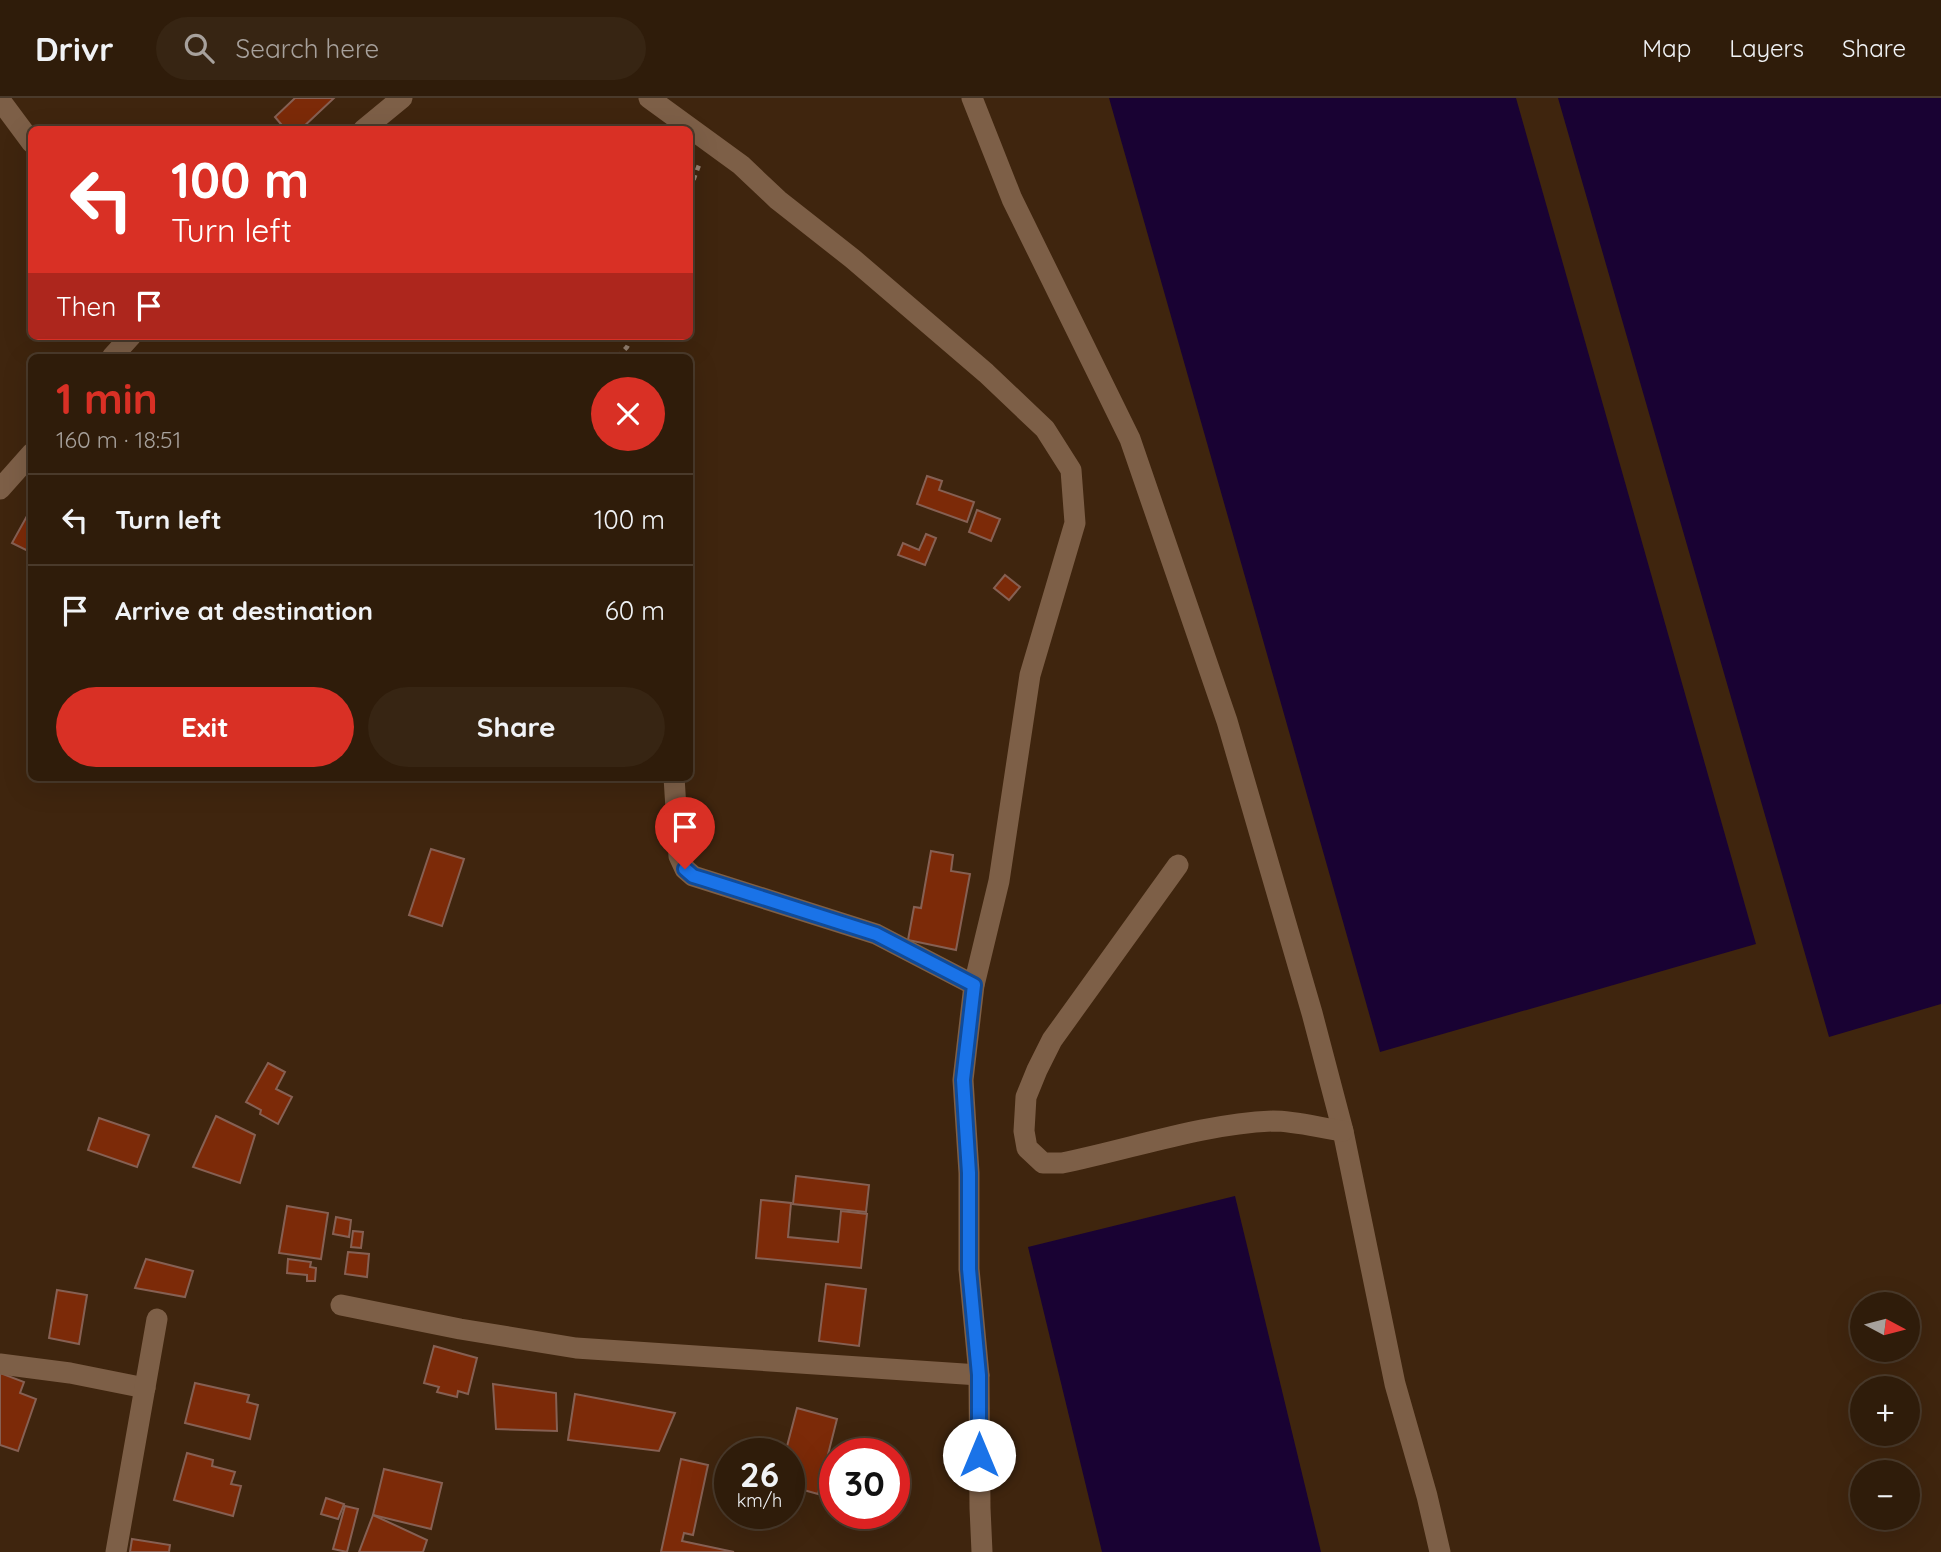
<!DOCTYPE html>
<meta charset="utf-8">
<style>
body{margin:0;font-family:Quicksand,sans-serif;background:#372513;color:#f1f3f6;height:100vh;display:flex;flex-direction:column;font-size:26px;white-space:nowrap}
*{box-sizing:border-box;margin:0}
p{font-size:23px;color:#a7a19c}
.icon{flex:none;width:38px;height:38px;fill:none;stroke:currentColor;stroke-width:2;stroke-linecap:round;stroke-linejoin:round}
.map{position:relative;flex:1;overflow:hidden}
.drawer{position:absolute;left:28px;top:256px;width:665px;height:427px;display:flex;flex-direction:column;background:#2f1c0a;border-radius:10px;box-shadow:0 7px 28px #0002,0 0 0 2px #4a3a2b}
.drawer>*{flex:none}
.guide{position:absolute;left:28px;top:28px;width:665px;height:214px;border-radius:10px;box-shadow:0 7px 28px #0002,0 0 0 2px #4a3a2b;background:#d93025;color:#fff;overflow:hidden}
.needle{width:46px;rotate:97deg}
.fabs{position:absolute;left:1850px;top:1194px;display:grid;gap:14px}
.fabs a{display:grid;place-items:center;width:70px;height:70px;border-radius:50%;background:#2f1c0a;box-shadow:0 7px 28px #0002,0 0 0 2px #4a3a2b;font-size:35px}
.speed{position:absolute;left:714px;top:1340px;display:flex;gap:14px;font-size:35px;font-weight:700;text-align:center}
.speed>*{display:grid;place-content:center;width:91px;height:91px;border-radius:50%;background:#2f1c0a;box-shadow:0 7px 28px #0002,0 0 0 2px #4a3a2b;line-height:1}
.speed small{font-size:18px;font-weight:400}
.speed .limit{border:10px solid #d22;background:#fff;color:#111}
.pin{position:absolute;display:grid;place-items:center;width:60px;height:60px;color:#fff;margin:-72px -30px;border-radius:50% 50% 50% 0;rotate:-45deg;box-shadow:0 0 7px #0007}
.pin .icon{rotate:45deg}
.me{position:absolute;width:77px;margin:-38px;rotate:0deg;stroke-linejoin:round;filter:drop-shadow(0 0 5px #0008)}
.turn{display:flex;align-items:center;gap:24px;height:147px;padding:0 28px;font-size:32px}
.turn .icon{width:91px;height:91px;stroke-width:2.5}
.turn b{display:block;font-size:49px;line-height:60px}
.then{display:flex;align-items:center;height:66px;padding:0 28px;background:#0003;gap:14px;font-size:26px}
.round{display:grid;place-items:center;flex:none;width:74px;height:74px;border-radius:37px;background:#372513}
.summary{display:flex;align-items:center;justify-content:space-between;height:119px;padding:0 28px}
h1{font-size:42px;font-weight:700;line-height:52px;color:#d93025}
.button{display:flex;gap:14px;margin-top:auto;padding:14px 28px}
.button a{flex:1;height:80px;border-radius:42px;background:#d93025;color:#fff;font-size:28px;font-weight:700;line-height:80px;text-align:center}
.button a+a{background:#372513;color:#f1f3f6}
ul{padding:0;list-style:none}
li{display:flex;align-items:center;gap:21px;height:91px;padding:0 28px;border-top:2px solid #4a3a2b}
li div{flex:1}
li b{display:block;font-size:26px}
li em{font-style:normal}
header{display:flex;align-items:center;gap:42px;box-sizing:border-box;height:98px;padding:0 35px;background:#2f1c0a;border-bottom:2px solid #4a3a2b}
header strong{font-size:33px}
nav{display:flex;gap:38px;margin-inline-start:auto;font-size:24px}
.search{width:490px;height:63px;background:#372513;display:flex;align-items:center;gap:18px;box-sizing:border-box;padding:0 24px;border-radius:38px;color:#a7a19c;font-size:26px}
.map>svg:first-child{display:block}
</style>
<header>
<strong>Drivr</strong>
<div class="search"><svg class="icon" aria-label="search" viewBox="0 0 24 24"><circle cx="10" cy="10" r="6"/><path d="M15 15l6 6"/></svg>Search here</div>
<nav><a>Map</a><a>Layers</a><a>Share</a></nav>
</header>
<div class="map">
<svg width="1941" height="1454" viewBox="0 0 1941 1454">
<rect width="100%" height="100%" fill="#3f250e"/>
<g fill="#190233">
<polygon points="1109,0 1516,0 1756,846 1380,954"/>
<polygon points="1558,0 1941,0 1941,906 1829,939"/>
<polygon points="1235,1098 1321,1454 1102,1454 1028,1149"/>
</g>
<g fill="#7c2a08" stroke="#866053" stroke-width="2">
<polygon points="295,0 334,0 300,32 286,32 275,19"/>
<polygon points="927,378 942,383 939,392 974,404 967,424 917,406"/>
<polygon points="32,409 32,455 12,445"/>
<polygon points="977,412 1000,421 991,443 969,434"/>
<polygon points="926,436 936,440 925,467 898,457 903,445 919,452"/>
<polygon points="1005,477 1020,489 1009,502 994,490"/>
<polygon points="431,751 464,761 442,828 409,817"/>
<polygon points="931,753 953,757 951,773 970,776 956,852 908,842 914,809 921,810"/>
<polygon points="268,965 285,974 276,991 292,999 278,1026 260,1016 261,1012 246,1004"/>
<polygon points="216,1018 255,1037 240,1085 193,1069"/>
<polygon points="99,1020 149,1037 137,1069 88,1052"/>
<polygon points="796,1078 869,1087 866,1114 793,1106"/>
<polygon points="761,1102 791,1105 788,1139 838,1144 841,1113 867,1116 861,1170 756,1160"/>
<polygon points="287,1108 328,1115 321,1161 279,1155"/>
<polygon points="336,1119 351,1122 349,1139 333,1136"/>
<polygon points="353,1133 363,1134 361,1150 351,1149"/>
<polygon points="348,1154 369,1156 367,1179 345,1176"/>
<polygon points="146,1161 193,1173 185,1199 135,1190"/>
<polygon points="288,1161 311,1164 310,1169 316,1170 315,1183 307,1183 307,1177 287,1175"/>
<polygon points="826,1186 866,1191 859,1248 819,1243"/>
<polygon points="57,1192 87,1197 79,1246 49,1240"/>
<polygon points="434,1248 477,1260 468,1296 458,1293 457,1299 437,1294 439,1289 424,1285"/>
<polygon points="0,1275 24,1284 20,1295 36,1301 18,1353 0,1347"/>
<polygon points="195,1285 249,1297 247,1304 258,1307 250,1341 185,1325"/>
<polygon points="493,1286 556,1295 557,1333 496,1331"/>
<polygon points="575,1296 675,1315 659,1353 568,1342"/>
<polygon points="797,1310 837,1321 818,1396 789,1388 789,1356 785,1356"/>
<polygon points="187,1355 213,1362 212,1368 235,1374 231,1386 241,1388 233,1418 174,1402"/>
<polygon points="681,1361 708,1367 693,1437 684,1435 682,1443 734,1454 661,1454"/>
<polygon points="384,1371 442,1385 431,1431 373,1417"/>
<polygon points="326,1400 344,1406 338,1421 321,1416"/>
<polygon points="345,1408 358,1411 347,1454 333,1451"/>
<polygon points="373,1417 427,1442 423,1454 359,1454"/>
<polygon points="132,1441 170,1447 169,1454 130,1454"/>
</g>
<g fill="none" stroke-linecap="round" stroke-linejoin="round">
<g stroke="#948070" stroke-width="4.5" stroke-dasharray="5 5" stroke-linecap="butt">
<polyline points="690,91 699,67"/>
<polyline points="618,259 627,249 632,238"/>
</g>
<g stroke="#7d5f47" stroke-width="21">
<polyline points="649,0 741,67 778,102 853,161 986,275 1045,331 1071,372 1075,425 1030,577 999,783 974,887 963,982 969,1075 969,1171 979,1277 980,1410 982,1454"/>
<polyline points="972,0 1012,101 1130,341 1227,623 1312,915 1343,1033 1395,1286 1427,1398 1440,1454"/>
<polyline points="0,2 32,45"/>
<polyline points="363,32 402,0"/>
<polyline points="112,259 131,238"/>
<polyline points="0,391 32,355"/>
<polyline points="674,679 679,758 685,771 693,778 876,836 974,887"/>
<path d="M1178,767L1052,942L1037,972L1026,999L1024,1033L1027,1050L1043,1065H1062C1132,1051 1201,1026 1273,1023C1296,1023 1320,1030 1343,1033"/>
<polyline points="341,1207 460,1231 576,1250 979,1277"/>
<polyline points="0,1266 70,1275 145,1290"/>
<polyline points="116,1454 157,1221"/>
</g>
</g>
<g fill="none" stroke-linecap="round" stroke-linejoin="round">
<defs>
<polyline id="route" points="685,771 693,778 703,781 876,836 974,887 963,982 969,1075 969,1171 979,1277 979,1357"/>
</defs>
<use href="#route" stroke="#114b97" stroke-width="18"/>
<use href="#route" stroke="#1a73e8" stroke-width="12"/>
</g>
</svg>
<div class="fabs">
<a><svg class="needle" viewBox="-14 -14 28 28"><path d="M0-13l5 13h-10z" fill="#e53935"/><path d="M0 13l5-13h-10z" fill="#a7a19c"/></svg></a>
<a>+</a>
<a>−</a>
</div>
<div class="speed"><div>26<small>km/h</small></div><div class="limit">30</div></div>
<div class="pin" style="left:685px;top:771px;background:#d93025"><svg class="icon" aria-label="arrive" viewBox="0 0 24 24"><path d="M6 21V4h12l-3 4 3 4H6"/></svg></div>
<svg class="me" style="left:979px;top:1357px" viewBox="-20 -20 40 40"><circle r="19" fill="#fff"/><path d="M0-13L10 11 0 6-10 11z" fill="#1a73e8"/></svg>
<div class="guide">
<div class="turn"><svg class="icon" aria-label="left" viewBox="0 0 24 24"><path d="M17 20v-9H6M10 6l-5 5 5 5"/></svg><div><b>100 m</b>Turn left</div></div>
<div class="then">Then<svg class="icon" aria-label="arrive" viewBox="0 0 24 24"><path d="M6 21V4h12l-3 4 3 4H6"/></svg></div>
</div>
<section class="drawer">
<div class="summary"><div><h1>1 min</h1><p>160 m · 18:51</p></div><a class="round" style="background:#d93025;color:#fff"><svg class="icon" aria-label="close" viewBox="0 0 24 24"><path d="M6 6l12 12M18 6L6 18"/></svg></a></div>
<ul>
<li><svg class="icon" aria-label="left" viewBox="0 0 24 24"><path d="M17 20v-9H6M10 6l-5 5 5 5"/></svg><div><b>Turn left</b></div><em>100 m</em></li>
<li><svg class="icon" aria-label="arrive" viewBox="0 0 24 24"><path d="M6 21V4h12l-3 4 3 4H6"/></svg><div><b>Arrive at destination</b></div><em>60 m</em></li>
</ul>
<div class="button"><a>Exit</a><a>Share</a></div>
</section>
</div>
